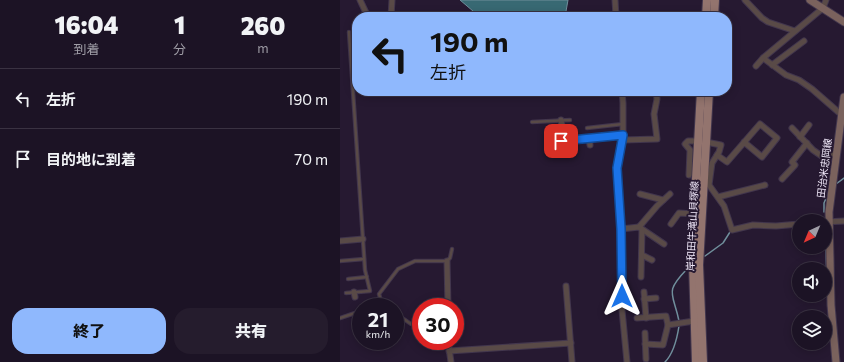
<!DOCTYPE html>
<html lang="ja">
<meta charset="utf-8">
<style>
body{margin:0;font-family:Commissioner,"Noto Sans JP",sans-serif;background:#251c2d;color:#f1f3f6;height:100vh;display:flex;flex-direction:column;font-size:15px;white-space:nowrap}
*{box-sizing:border-box;margin:0}
p{font-size:13px;color:#a09ea7}
.icon{flex:none;width:22px;height:22px;fill:none;stroke:currentColor;stroke-width:2;stroke-linecap:round;stroke-linejoin:round}
.map{position:relative;flex:1;overflow:hidden}
.sheet{display:flex;flex-direction:column;background:#1c1325;width:340px}
.sheet>*{flex:none}
.hud{position:absolute;left:12px;top:12px;width:380px;height:84px;border-radius:16px;box-shadow:0 2px 10px #0003,0 0 0 1px #3a3242;background:#8fb8fd;color:#111;overflow:hidden}
.needle{width:26px;rotate:224deg}
.controls{position:absolute;left:452px;top:214px;display:grid;gap:8px}
.controls a{display:grid;place-items:center;width:40px;height:40px;border-radius:50%;background:#1c1325;box-shadow:0 2px 10px #0003,0 0 0 1px #3a3242;font-size:20px}
.speed{position:absolute;left:12px;top:298px;display:flex;gap:8px;font-size:20px;font-weight:700;text-align:center}
.speed>*{display:grid;place-content:center;width:52px;height:52px;border-radius:50%;background:#1c1325;box-shadow:0 2px 10px #0003,0 0 0 1px #3a3242;line-height:1}
.speed small{font-size:10px;font-weight:400}
.speed .limit{border:6px solid #d22;background:#fff;color:#111}
.pin{position:absolute;display:grid;place-items:center;width:34px;height:34px;color:#fff;margin:-17px;border-radius:8px;box-shadow:0 2px 6px #0006}
.me{position:absolute;width:44px;margin:-22px;rotate:0deg;stroke-linejoin:round;filter:drop-shadow(0 0 3px #0008)}
.turn{display:flex;align-items:center;gap:14px;height:84px;padding:0 12px;font-size:18px}
.turn .icon{width:52px;height:52px;stroke-width:2.5}
.turn b{display:block;font-size:28px;line-height:34px}
.eta{display:flex;justify-content:space-evenly;align-items:center;height:68px;text-align:center}
.eta b{font-size:24px;font-weight:800;line-height:28px}
.action{display:flex;gap:8px;margin-top:auto;padding:8px 12px}
.action a{flex:1;height:46px;border-radius:16px;background:#8fb8fd;color:#111;font-size:16px;font-weight:800;line-height:46px;text-align:center}
.action a+a{background:#251c2d;color:#f1f3f6}
ul{padding:0;list-style:none}
li{display:flex;align-items:center;gap:12px;height:60px;padding:0 12px;border-top:1px solid #3a3242}
li div{flex:1}
li b{display:block;font-size:15px}
li em{font-style:normal}
main{display:flex;flex:1;min-height:0}
.map>svg:first-child{display:block}
</style>
<main>
<section class="sheet">
<div class="eta">
<div><b>16:04</b><p>到着</p></div>
<div><b>1</b><p>分</p></div>
<div><b>260</b><p>m</p></div>
</div>
<ul>
<li><svg class="icon" aria-label="left" viewBox="0 0 24 24"><path d="M17 20v-9H6M10 6l-5 5 5 5"/></svg><div><b>左折</b></div><em>190 m</em></li>
<li><svg class="icon" aria-label="arrive" viewBox="0 0 24 24"><path d="M6 21V4h12l-3 4 3 4H6"/></svg><div><b>目的地に到着</b></div><em>70 m</em></li>
</ul>
<div class="action"><a>終了</a><a>共有</a></div>
</section>
<div class="map">
<svg width="504" height="362" viewBox="0 0 504 362">
<rect width="100%" height="100%" fill="#261931"/>
<polygon fill="#386973" stroke="#708f9c" points="120,0 228,0 225,17 140,17"/>
<g fill="none" stroke-linecap="round" stroke-linejoin="round">
<g stroke="#708f9c" stroke-width="1.5">
<polyline points="496,184 504,178"/>
<polyline points="484,212 484,203 487,196"/>
<polyline points="473,221 484,220"/>
<polyline points="485,227 487,279"/>
<polyline points="365,256 383,243 390,232"/>
<path d="M339,321C333,292 324,293 347,269"/>
<path d="M325,362C334,353 337,339 339,326"/>
</g>
<defs>
<g id="lane">
<polyline points="192,122 230,120"/>
<polyline points="247,128 283,124"/>
<polyline points="0,261 24,259"/>
<polyline points="8,279 27,277"/>
<polyline points="6,293 30,291 25,270 9,32"/>
<polyline points="42,304 39,294 58,269 75,261 107,261 110,258 112,249"/>
<polyline points="34,307 43,304 47,307"/>
<polyline points="55,313 71,324 81,324"/>
<polyline points="0,318 21,311"/>
</g>
<g id="street">
<polyline points="20,0 28,17"/>
<polyline points="275,0 276,17"/>
<polyline points="405,0 422,18 428,22 455,31"/>
<polyline points="51,17 52,0"/>
<polyline points="423,58 446,75 459,80 472,89 503,116"/>
<polyline points="432,65 464,41"/>
<polyline points="416,66 423,58 483,8 486,0"/>
<polyline points="282,91 283,103 283,140 277,168 281,229 282,310 287,362"/>
<polyline points="221,120 222,126"/>
<polyline points="452,128 473,150 486,159 491,153 496,154"/>
<polyline points="221,135 222,147"/>
<polyline points="460,137 469,125"/>
<polyline points="249,138 250,145"/>
<polyline points="283,140 317,139 314,114 317,99 316,91"/>
<polyline points="208,142 283,135"/>
<polyline points="366,142 381,145 379,152 372,163 369,185 384,206 392,230 413,225 436,226 459,224"/>
<polyline points="377,155 387,162 420,124 437,138 422,157 404,142"/>
<polyline points="349,175 350,150 345,144 348,141 358,141"/>
<polyline points="442,179 455,165 452,162 467,143"/>
<polyline points="300,194 323,200"/>
<polyline points="378,197 425,185"/>
<polyline points="485,222 504,221"/>
<polyline points="331,224 339,213 354,214"/>
<polyline points="299,227 317,206 330,194"/>
<polyline points="281,229 299,227 324,244"/>
<polyline points="0,241 23,239"/>
<polyline points="302,255 312,260"/>
<polyline points="107,261 108,307"/>
<polyline points="301,277 302,230"/>
<polyline points="226,286 232,362"/>
<polyline points="14,292 15,297"/>
<polyline points="304,292 306,318"/>
<polyline points="304,299 316,298"/>
<polyline points="297,318 326,316 328,325"/>
<polyline points="305,333 306,359"/>
<polyline points="108,341 111,362"/>
<polyline points="305,344 323,345 328,325 354,321"/>
<polyline points="109,351 231,343"/>
</g>
<g id="secondary">
<polyline points="470,0 504,22"/>
<polyline points="496,362 491,305 489,212 504,97"/>
</g>
<g id="primary">
<polyline points="366,17 367,0"/>
<polyline points="374,17 375,0"/>
<polyline points="356,362 353,264 354,214 361,91"/>
<polyline points="363,362 359,265 369,91"/>
</g>
</defs>
<use href="#lane" stroke="#42364d" stroke-width="4.5"/>
<use href="#street" stroke="#42364d" stroke-width="7"/>
<use href="#secondary" stroke="#42364d" stroke-width="9"/>
<use href="#primary" stroke="#42364d" stroke-width="10"/>
<use href="#lane" stroke="#594a47" stroke-width="2.5"/>
<use href="#street" stroke="#594a47" stroke-width="5"/>
<use href="#secondary" stroke="#7a625d" stroke-width="7"/>
<use href="#primary" stroke="#93746e" stroke-width="8"/>
</g>
<g fill="none" stroke-linecap="round" stroke-linejoin="round">
<defs>
<polyline id="route" points="221,141 283,135 277,168 281,229 282,296"/>
</defs>
<use href="#route" stroke="#114b97" stroke-width="10"/>
<use href="#route" stroke="#1a73e8" stroke-width="7"/>
</g>
<g text-anchor="middle" dominant-baseline="central" stroke-width="4" stroke-linejoin="round" paint-order="stroke">
<g font-size="10" fill="#f1e9fa" stroke="#261931">
<text transform="translate(484 168) rotate(-83)">田治米忠岡線</text>
<text transform="translate(352 226) rotate(-87)">岸和田牛滝山貝塚線</text>
</g>
</g>
</svg>
<div class="controls">
<a><svg class="needle" viewBox="-14 -14 28 28"><path d="M0-13l5 13h-10z" fill="#e53935"/><path d="M0 13l5-13h-10z" fill="#a09ea7"/></svg></a>
<a><svg class="icon" aria-label="sound" viewBox="0 0 24 24"><path d="M4 9h4l5-4v14l-5-4H4zM17 9q2 3 0 6"/></svg></a>
<a><svg class="icon" aria-label="layers" viewBox="0 0 24 24"><path d="M12 4l9 5-9 5-9-5zM3 14l9 5 9-5"/></svg></a>
</div>
<div class="speed"><div>21<small>km/h</small></div><div class="limit">30</div></div>
<div class="pin" style="left:221px;top:141px;background:#d93025"><svg class="icon" aria-label="arrive" viewBox="0 0 24 24"><path d="M6 21V4h12l-3 4 3 4H6"/></svg></div>
<svg class="me" style="left:282px;top:296px" viewBox="-20 -20 40 40"><path d="M0-17L14 15 0 8-14 15z" fill="#1a73e8" stroke="#fff" stroke-width="4"/></svg>
<div class="hud">
<div class="turn"><svg class="icon" aria-label="left" viewBox="0 0 24 24"><path d="M17 20v-9H6M10 6l-5 5 5 5"/></svg><div><b>190 m</b>左折</div></div>
</div>
</div>
</main>
